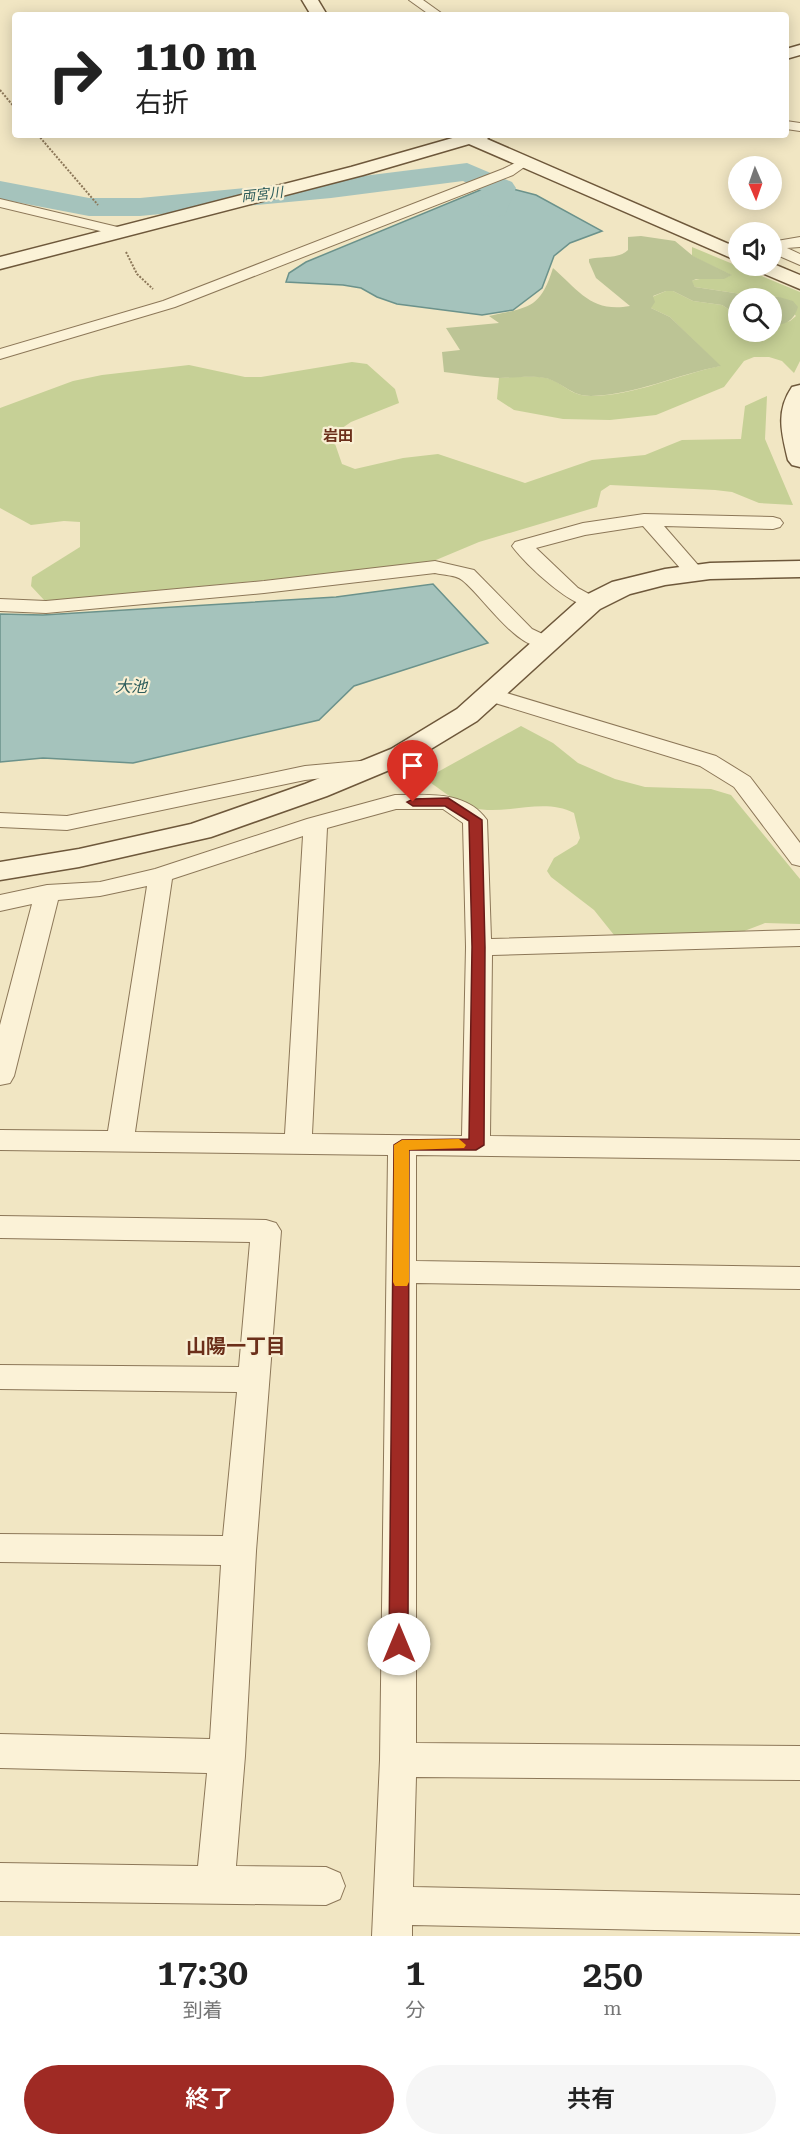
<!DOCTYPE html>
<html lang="ja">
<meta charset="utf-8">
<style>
body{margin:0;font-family:"Roboto Serif","Noto Sans JP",serif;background:#f6f6f6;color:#222;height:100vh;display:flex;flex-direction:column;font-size:22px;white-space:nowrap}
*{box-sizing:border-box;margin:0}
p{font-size:20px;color:#767676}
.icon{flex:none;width:33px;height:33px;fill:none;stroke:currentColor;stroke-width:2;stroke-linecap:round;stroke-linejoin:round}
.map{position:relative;height:1936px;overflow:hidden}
.side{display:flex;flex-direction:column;background:#fff;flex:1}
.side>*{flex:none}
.hud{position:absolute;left:12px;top:12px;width:777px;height:126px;border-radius:6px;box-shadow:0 3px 15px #0003;background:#fff;color:#222;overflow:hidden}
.needle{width:39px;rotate:178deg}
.fabs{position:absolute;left:728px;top:156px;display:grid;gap:12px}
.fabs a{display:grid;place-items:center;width:54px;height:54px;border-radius:50%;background:#fff;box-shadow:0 3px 15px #0003;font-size:30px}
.pin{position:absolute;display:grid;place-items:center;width:51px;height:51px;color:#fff;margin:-62px -26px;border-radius:50% 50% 50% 0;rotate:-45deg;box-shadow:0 0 6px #0007}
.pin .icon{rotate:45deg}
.me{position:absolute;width:66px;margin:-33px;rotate:0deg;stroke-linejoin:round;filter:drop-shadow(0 0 4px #0008)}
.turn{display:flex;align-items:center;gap:21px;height:126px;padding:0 24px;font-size:27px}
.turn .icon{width:78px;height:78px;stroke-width:2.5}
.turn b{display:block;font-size:42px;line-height:51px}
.eta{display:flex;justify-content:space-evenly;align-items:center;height:102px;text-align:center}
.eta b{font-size:36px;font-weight:600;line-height:42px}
.cta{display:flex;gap:12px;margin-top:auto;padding:12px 24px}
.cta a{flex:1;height:69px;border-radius:36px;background:#9f2a24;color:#fff;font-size:24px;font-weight:600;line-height:69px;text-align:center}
.cta a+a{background:#f6f6f6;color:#222}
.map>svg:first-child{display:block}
</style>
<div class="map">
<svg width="800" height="1936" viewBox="0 0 800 1936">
<rect width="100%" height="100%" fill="#f1e6c3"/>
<g fill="#c6d096">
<path d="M692,247L800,292V361L794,373L782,361L769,357H754L744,361L724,387L656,415L610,420L563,419L514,410L497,399L499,378C514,377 531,375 546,378C563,382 569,395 588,396C632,397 677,375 720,366L670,317L651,308L652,297L666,291H673L693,301L722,305L738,315V332H771V326L790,321L796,316L779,297L748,295L695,287L691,281C705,276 719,282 731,275L692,256Z"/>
<polygon points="352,362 367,364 395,389 399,403 351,422 332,435 342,464 355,469 403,458 438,454 525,483 592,460 645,455 682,440 741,439 745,406 767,396 765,439 793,505 759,503 732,492 715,490 610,485 601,491 597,507 479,542 424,565 45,601 31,586 32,577 80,547 80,522 64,521 31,525 0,508 0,408 73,381 102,375 189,365 245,377 261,377"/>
<path d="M521,726L553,743L578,763L615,779L645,787L711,789L731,795L800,879V924L765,923L739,933L614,935L594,910L551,877L547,871L554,858L577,844L580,838L574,813C543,797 506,816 473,808C459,805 438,787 425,779Z"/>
</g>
<path fill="#bcc495" d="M641,236L675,241L693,256L732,275L724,279H696L692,281L695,287L748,295L779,297L793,301L798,307C794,321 785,325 771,326V298H738V315L722,305L693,301L673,291H666L653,296L655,302L651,308L670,317L721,366C678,374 635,395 591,396C570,396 563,382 545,378C530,375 514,378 499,378C480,377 462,374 444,372L442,352L460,350L446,328L499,323L489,316C528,307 540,310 553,268C579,291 592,313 630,306L596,278L589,262V259C602,256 619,259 628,250V237Z"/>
<g fill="#a5c3bc" stroke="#6b928b" stroke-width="1.5">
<polygon points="485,188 509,188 536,195 602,231 570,243 554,256 542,288 513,310 482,315 397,304 377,297 361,288 343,285 286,282 289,273 306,262"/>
<polygon points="433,584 488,643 354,686 319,720 133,763 43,758 0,762 0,614 43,615 336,597"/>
</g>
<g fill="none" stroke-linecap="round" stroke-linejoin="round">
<polygon fill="#a5c3bc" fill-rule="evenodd" points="467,163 512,182 516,188 505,215 494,217 483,215 478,208 484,192 463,181 331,198 140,216 89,216 0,199 0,181 89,198 140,198 331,180"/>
<defs>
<g id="street">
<polygon points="409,0 423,0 444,15 430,15"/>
<polygon points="786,121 800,123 800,131 786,129"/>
<polygon points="523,159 530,163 513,175 175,307 0,359 0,349 163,301 503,169"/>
<polygon points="0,199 126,229 128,232 121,236 0,207"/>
<polygon points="800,237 800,247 787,248 800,254 800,265 777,255 771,249 771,242"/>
<path d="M644,514L773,517L780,519L783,523L780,527L773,529L664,526L705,573L702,577H688L643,526L585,535L536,548L578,588L598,599L601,603L598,607C576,613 525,564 512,546L515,542L583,523Z"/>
<path d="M435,561L474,570L532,629L553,639L556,643L553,647C519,656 486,599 462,580C456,575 443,575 435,573L264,593L46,613L0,611V599L46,601L264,581Z"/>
<polygon points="490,688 716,756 750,777 800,843 800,866 792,864 734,787 700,766 482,699 479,694 482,689"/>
<polygon points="371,760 379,762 382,767 379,772 305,780 67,830 0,827 0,813 67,816 305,766"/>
<path d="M395,795C427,795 466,790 487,820L491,939L800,930V946L492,955L490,1136L800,1140V1160L416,1155V1261L800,1267V1289L416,1283V1743L800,1746V1780L416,1777L413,1887L800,1895V1933L412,1925V1936H372L380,1760L388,1155L0,1150V1130L108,1131L147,886L100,896L58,900L14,1076L10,1083L0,1085V1025L32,904L0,911V895L47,885L100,882L155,869L307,819ZM396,809H443L463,823L466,947L462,1136L312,1134L327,828ZM303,836L285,1134L135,1132L172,879Z"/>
<polygon points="0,1216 266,1220 276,1223 281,1231 256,1551 245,1756 236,1866 326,1867 340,1873 345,1886 340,1899 326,1905 0,1901 0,1863 198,1866 207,1773 0,1768 0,1734 210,1739 221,1565 0,1562 0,1534 223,1536 237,1392 0,1389 0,1365 239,1367 250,1242 0,1238"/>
</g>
<g id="secondary">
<polygon points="302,0 318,0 327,15 311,15"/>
<polygon points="800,45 800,55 786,59 786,49"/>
<polygon points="454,135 491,135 487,139 738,248 738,261 469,144 363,175 0,269 0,257 351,167 456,137"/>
<polygon points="771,263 800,275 800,289 755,270 752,266 771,266"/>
<path d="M800,385V467L792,465L788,460C782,434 775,412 792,387Z"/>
<polygon points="800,561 800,577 710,579 665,585 630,594 600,609 477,721 411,761 327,796 211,837 79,867 0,880 0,862 79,849 191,824 305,784 391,749 457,709 582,597 612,582 665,569 710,563"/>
</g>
</defs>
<use href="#street" stroke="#8c7758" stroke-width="2"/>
<use href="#secondary" stroke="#6e583b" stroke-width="3"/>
<g stroke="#8c7758" stroke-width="2" stroke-dasharray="2 1.5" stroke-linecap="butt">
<polyline points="0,90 15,108"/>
<polyline points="38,135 98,205"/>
<polyline points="126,252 137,274 153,289"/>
</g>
<use href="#street" fill="#fbf2d7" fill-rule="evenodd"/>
<use href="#secondary" fill="#fbf2d7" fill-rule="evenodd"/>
</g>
<polygon fill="#9f2a24" stroke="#671b17" stroke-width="1.5" points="448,798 482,820 485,947 484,1145 476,1150 409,1150 408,1644 406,1649 399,1652 392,1649 389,1644 394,1145 402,1140 469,1139 472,947 469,821 445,806 413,806 407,802 413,799"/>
<polygon fill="#f59e0b" points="459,1139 466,1145 464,1148 409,1150 409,1282 407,1286 395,1286 393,1282 394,1145 402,1140"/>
<g text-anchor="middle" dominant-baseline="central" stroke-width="4.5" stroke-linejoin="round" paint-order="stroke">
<g font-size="14" font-style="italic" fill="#2c5c5b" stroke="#f8efd3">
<text transform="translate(262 194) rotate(-6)">両宮川</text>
</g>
<g font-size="15" font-weight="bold" fill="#6b2f1a" stroke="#f8efd3">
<text x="338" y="436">岩田</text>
</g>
<g font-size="16" font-style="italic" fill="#2c5c5b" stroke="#f8efd3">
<text x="131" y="686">大池</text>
</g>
<g font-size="20" font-weight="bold" fill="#6b2f1a" stroke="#f8efd3">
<text x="236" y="1346">山陽一丁目</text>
</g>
</g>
</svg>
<div class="fabs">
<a><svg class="needle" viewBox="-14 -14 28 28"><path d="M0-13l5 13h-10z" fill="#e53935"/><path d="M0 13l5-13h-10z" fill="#767676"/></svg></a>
<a><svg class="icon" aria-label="sound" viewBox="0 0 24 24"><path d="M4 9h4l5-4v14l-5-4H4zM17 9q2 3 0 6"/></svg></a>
<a><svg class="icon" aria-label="search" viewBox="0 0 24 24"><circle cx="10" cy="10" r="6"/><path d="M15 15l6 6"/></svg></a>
</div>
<div class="pin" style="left:413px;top:802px;background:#d93025"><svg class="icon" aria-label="arrive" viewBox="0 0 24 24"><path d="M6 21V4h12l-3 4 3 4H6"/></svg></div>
<svg class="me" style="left:399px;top:1644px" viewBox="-20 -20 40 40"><circle r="19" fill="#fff"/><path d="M0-13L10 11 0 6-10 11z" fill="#9f2a24"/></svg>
<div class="hud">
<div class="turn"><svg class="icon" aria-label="right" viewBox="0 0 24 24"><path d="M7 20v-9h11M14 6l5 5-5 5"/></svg><div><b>110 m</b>右折</div></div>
</div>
</div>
<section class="side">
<div class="eta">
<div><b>17:30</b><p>到着</p></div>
<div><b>1</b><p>分</p></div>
<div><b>250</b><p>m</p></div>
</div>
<div class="cta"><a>終了</a><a>共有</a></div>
</section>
